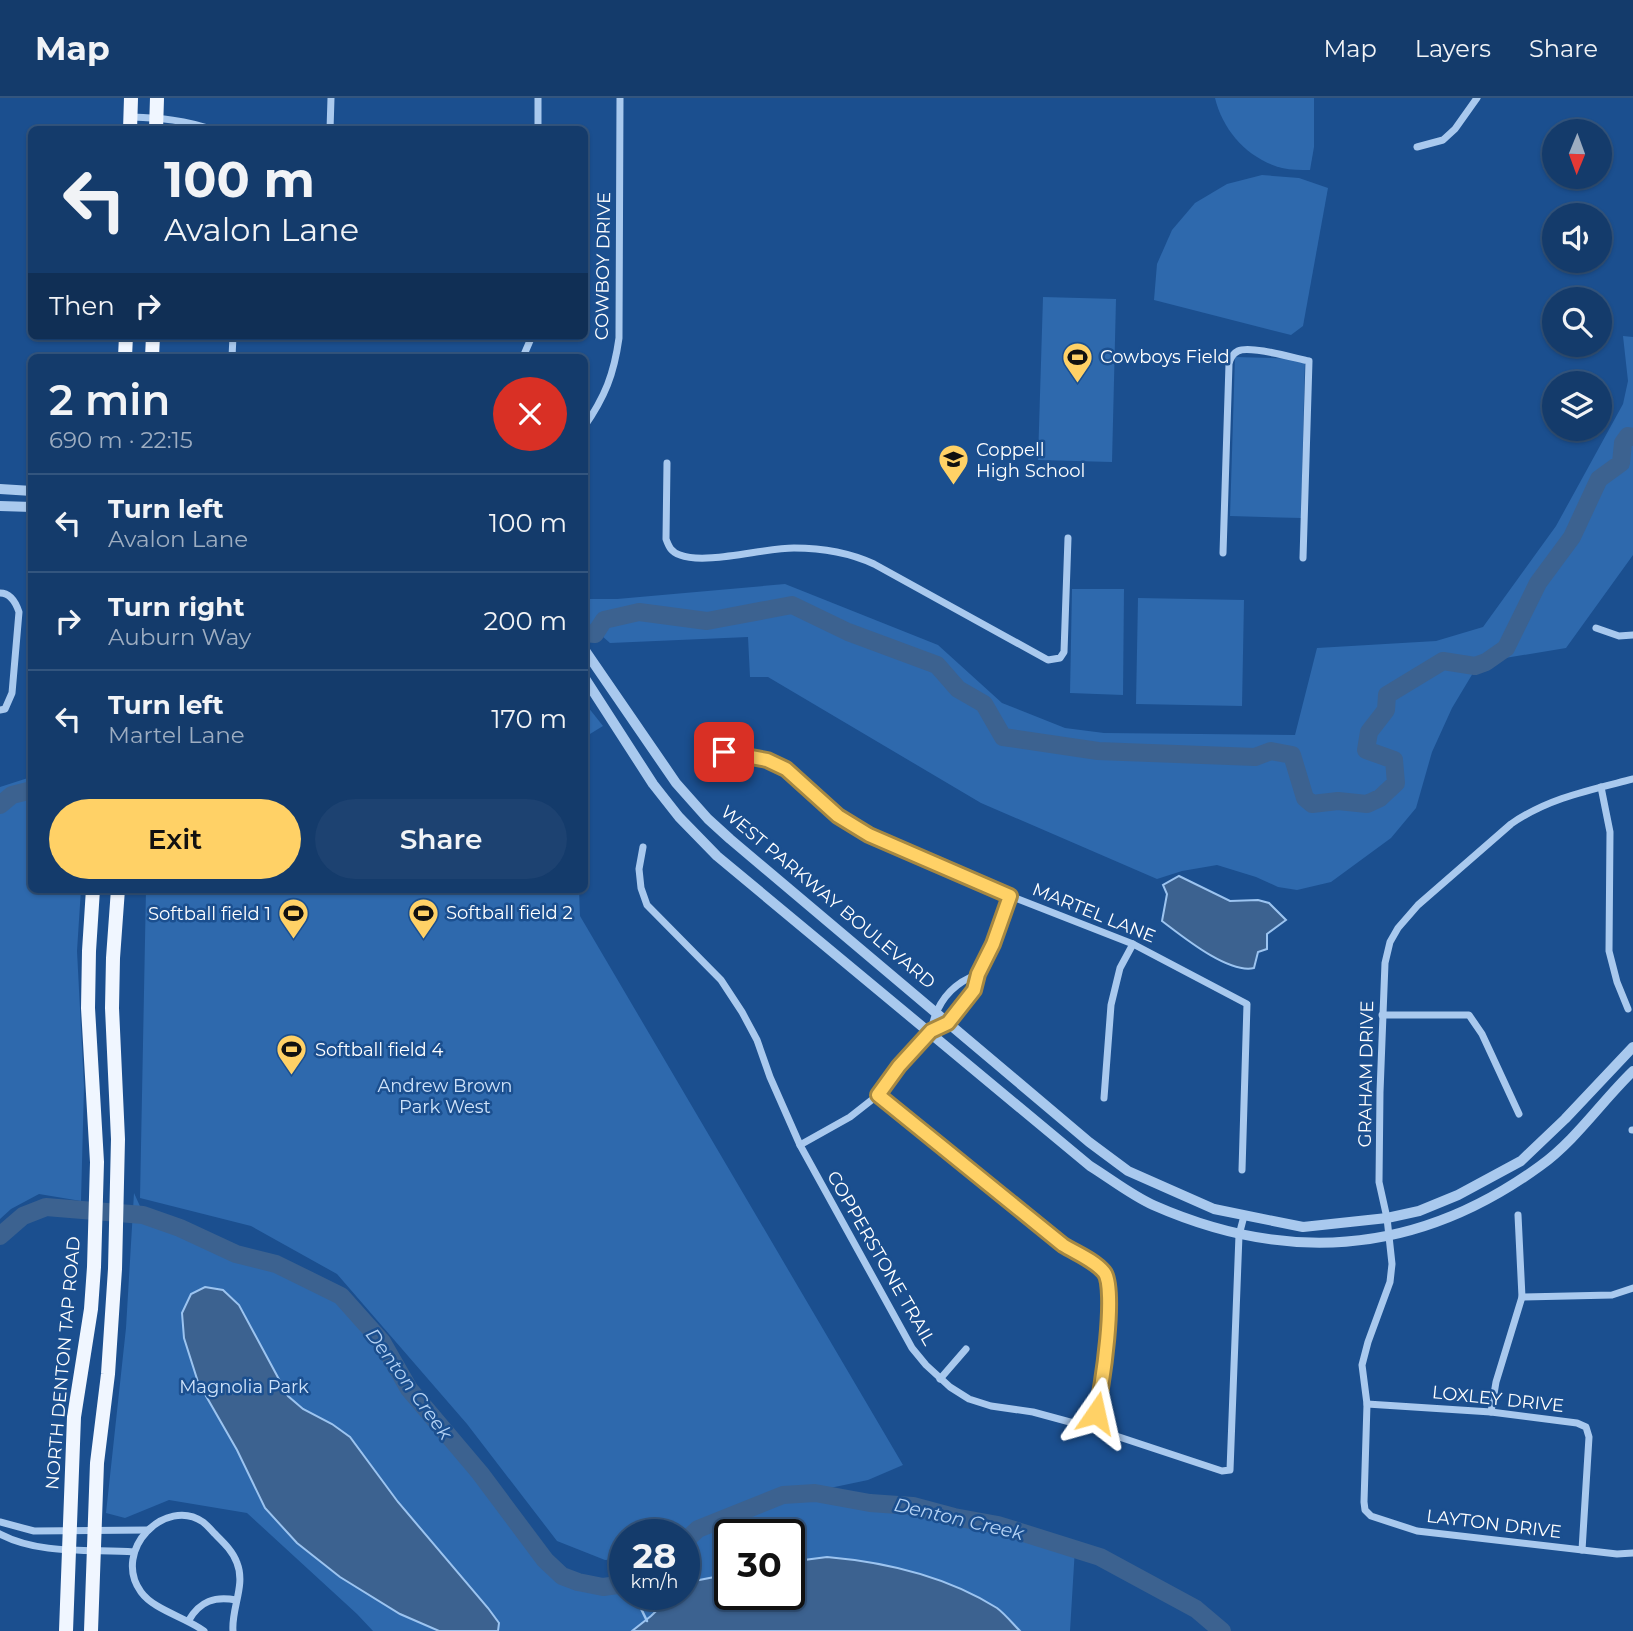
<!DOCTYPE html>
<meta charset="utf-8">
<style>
body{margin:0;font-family:Montserrat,sans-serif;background:#1d4271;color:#f1f3f6;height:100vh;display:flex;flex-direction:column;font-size:26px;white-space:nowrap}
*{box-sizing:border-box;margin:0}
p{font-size:23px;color:#9dadc1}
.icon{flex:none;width:38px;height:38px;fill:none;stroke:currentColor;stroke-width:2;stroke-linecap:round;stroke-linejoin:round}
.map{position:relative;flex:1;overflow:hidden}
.drawer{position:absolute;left:28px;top:256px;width:560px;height:539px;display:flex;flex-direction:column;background:#143b6b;border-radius:10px;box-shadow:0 2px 5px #0004,0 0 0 2px #33557e}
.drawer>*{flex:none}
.top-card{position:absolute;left:28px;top:28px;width:560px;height:214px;border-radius:10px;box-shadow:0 2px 5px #0004,0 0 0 2px #33557e;background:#143b6b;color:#f1f3f6;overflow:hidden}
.needle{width:46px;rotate:181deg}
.controls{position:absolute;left:1542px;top:21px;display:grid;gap:14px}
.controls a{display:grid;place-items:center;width:70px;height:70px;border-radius:50%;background:#143b6b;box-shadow:0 2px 5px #0004,0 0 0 2px #33557e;font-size:35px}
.speed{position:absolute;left:609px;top:1421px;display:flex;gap:14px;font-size:35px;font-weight:700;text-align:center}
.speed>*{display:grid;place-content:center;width:91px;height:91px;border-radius:50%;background:#143b6b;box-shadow:0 2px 5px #0004,0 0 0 2px #33557e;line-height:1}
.speed small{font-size:18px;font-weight:400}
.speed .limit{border:4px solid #111;border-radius:10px;background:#fff;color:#111}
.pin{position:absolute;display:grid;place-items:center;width:60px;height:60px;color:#fff;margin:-30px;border-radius:14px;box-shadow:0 4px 10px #0006}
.me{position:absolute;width:77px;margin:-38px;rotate:11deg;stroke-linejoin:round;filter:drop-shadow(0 0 5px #0008)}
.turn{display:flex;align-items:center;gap:24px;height:147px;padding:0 21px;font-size:32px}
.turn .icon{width:91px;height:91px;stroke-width:2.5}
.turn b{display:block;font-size:49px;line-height:60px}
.then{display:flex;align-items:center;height:66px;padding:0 21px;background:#0003;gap:14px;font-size:26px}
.round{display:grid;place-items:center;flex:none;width:74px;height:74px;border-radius:37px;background:#1d4271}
.headline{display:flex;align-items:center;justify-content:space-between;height:119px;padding:0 21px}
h1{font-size:42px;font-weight:600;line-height:52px}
.primary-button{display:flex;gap:14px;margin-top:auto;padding:14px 21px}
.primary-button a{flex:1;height:80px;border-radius:42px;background:#ffd166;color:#111;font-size:28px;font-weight:600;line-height:80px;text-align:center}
.primary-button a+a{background:#1d4271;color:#f1f3f6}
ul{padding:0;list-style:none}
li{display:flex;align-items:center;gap:21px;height:98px;padding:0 21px;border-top:2px solid #33557e}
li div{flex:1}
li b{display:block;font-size:26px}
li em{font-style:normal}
header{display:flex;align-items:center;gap:42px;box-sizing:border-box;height:98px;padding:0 35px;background:#143b6b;border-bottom:2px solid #33557e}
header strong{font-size:33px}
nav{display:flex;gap:38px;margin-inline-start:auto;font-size:24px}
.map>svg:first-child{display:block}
</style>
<header>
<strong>Map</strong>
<nav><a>Map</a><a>Layers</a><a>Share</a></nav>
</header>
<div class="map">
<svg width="1633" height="1533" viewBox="0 0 1633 1533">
<rect width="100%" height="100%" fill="#1b4f8f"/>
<g fill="#2e69ad" fill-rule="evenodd">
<path d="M1215,0H1314V49L1310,72C1301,72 1291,72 1282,70C1248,61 1223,33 1215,0Z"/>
<polygon points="1262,77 1299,80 1328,90 1303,228 1291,237 1154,202 1157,166 1172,132 1195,105 1227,86"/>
<polygon points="1043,199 1116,201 1112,364 1038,362"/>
<polygon points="1623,238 1633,239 1633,457 1566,550 1505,560 1473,575 1452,610 1432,654 1416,710 1391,740 1331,784 1297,792 1278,789 1256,779 1217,767 1182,773 1157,781 981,705 768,579 750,579 748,539 610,545 585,523 585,501 617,501 785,486 938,547 1002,605 1065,630 1104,635 1295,637 1317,550 1436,543 1483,529 1556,428 1623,306 1628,283"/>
<polygon points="1235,259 1305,261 1301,420 1230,418"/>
<polygon points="1072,491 1124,491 1123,597 1070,595"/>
<polygon points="1138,500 1244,502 1242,608 1136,606"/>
<polygon points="584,604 603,628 585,639 584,639"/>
<polygon points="31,679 32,791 81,791 77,853 84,988 81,1103 39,1096 11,1111 0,1121 0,689"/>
<path d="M146,791H579L580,818L903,1367L868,1382L806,1395L870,1405L913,1408L954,1419L998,1427L1075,1450L1070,1533H373L357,1516L247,1415L169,1402L125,1420L106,1415L126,1230L134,1095L144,1117L180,1130L236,1156L276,1166L341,1198L382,1244L409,1291L480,1375L545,1462L562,1478L578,1484L603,1489L625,1486V1496H684V1437H625V1460L605,1462L557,1443L467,1326L337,1176L251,1128L140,1100ZM730,1437H789V1496H730Z"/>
</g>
<g fill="#3c6290" stroke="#9cc4f0" stroke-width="2">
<path d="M1179,778L1230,803L1258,802L1269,805L1286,822L1267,836V851L1258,854L1254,870C1228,876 1182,838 1162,823L1167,796L1163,787Z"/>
<polygon points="205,1189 223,1192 239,1207 288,1298 303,1311 332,1326 350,1339 398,1404 488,1510 499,1525 498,1533 439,1533 400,1516 340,1479 297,1445 265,1410 237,1352 198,1284 184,1240 182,1215 191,1196"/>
<path d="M827,1459C885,1464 946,1478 997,1510C1005,1516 1013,1526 1020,1533H632L651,1518L674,1496H684V1488L689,1484L730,1476V1496H789V1464Z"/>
</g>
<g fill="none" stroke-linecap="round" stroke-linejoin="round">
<polyline stroke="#9cc4f0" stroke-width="2.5" points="634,1496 647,1523"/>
<g stroke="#3c6290" stroke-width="18">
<polyline points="584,535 595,536 604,522 639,514 707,523 792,507 848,534 937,567 958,591 984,606 1003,639 1098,653 1255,659 1271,653 1292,657 1305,700 1312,706 1338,703 1367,706 1380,700 1396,685 1394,662 1366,652 1369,634 1386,612 1387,597 1443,563 1475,568 1486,564 1506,550 1538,485 1572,439 1599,381 1621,365 1623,345 1628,338 1633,339"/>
<polyline points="0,707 12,697 32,692"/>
<polyline points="0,1138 23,1118 46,1109 143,1117 180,1130 236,1156 276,1166 341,1198 382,1244 409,1291 480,1375 545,1462 562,1478 578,1484 603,1489 625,1486"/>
<polyline points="684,1444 698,1431 783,1397 815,1395 870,1405 913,1408 954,1419 998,1427 1100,1459 1196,1511 1222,1533"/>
</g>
<g stroke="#a9c9ee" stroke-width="7">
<path d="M131,19C160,20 186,22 213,32"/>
<polyline points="330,32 331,0"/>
<polyline points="538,32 538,0"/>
<polyline points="1417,49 1443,42 1455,31 1477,0"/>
<polyline points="232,259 233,238"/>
<polyline points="523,259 532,238"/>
<path d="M584,329C605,299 614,276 619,240L620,0"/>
<path d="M667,365L666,441C669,449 671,454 680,457C706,467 763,450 794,450C822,450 848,454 874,466L1048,562L1060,560L1064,554L1068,440"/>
<path d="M1223,455L1229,266C1230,260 1232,256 1238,253C1250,247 1294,260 1309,263L1303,460"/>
<path d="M0,495C11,495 16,505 19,514L12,595L5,611L0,612"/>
<polyline points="1596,530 1619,538 1633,537"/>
<polyline points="706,658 724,654 767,662 786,671 838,718 868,737 1010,798 1133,846 1247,906 1242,1072"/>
<path d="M1633,681C1590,692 1548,700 1511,726L1418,807L1398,830L1390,844L1385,865L1380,994L1379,1084L1387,1120L1392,1166L1390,1184L1368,1244L1362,1267L1367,1306L1364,1404L1365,1412L1371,1418L1417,1433L1617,1456L1633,1455"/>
<polyline points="1601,689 1610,734 1609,853 1617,884 1628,911"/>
<polyline points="643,749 639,771 641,790 647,807 721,882 742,914 757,942 770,979 800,1047 912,1250 926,1267 950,1289 969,1301 991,1308 1033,1314 1092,1330 1222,1373 1230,1372 1239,1137 1244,1118"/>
<polyline points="1382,917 1469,917 1482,936 1519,1016"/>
<path d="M931,933C936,905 951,886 978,876"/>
<path d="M878,997L1063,1147C1080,1157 1101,1165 1110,1184C1108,1233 1105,1282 1092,1330"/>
<polyline points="1104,1000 1111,907 1120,870 1133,846"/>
<polyline points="1632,1032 1633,1032"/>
<polyline points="800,1047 850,1019 878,997 899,968 931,933 948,925 974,892 978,876 993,847 1010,798"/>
<polyline points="1522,1199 1612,1197 1633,1190"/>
<polyline points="940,1281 966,1251"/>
<polyline points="1367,1306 1491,1314 1577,1325 1586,1329 1589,1339 1582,1452"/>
<polyline points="1491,1314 1496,1284 1522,1199 1518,1117"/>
<polyline points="0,1424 34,1433 148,1432"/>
<path d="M0,1436C40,1457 90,1451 134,1454"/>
<path d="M189,1522C200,1503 215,1498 236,1502"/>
<path d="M204,1533C185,1519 154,1512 141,1494C111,1452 166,1398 203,1424C207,1427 211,1432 214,1435C223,1444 233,1453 237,1465C246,1487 231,1511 233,1533"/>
</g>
<g stroke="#a9c9ee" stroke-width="10">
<polyline points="0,391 32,393"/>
<polyline points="0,408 32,409"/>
<polyline points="584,551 676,685 708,721 730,741 1089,1044 1128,1073 1214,1111 1303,1129 1387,1120 1419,1113 1458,1097 1521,1063 1565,1021 1633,949"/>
<path d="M584,579L653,686L679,719L717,758L1090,1068C1111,1081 1131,1097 1153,1107C1289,1167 1419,1156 1540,1068C1576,1042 1601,1004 1633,973"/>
</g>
<g stroke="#f0f6ff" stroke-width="14">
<polyline points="130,32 131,0"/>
<polyline points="156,32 157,0"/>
<polyline points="125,259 126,238"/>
<polyline points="152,259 153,238"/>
<polyline points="66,1533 74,1319 91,1211 94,1169 97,1064 88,910 89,853 93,791"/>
<polyline points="91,1533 97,1365 108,1276 115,1171 118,1041 112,910 113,860 118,791"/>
</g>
</g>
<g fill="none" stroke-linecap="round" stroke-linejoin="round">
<defs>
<path id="route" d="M724,654L767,662L786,671L838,718L869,737L1010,798L993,846L978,876L974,892L948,925L931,933L899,968L878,997L1063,1147C1076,1155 1094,1162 1104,1174C1117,1189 1102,1293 1096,1315"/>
</defs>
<use href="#route" stroke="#a68842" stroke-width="18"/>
<use href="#route" stroke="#ffd166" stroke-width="12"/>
</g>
<defs>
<symbol id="stadium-pin" viewBox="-11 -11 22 30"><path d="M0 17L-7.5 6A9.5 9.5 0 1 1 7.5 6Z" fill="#ffd166" stroke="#1b4f8f"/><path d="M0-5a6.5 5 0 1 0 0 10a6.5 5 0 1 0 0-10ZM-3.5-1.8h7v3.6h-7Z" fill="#111"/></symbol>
<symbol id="school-pin" viewBox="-11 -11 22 30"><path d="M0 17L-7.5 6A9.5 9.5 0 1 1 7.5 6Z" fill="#ffd166" stroke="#1b4f8f"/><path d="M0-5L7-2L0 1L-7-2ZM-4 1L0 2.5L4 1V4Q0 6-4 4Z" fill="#111"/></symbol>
</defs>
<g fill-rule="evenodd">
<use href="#stadium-pin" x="1060" y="242" width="35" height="47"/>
<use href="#school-pin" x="936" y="344" width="35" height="47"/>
<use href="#stadium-pin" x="406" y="798" width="35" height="47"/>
<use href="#stadium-pin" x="276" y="798" width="35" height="47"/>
<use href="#stadium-pin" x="274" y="934" width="35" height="47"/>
</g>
<g text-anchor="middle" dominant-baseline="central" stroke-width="5" stroke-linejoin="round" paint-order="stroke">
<g font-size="18" fill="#fff" stroke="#1b4f8f">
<text transform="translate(603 168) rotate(-89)">COWBOY DRIVE</text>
<text transform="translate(828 799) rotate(40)">WEST PARKWAY BOULEVARD</text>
<text transform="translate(1094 815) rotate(22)">MARTEL LANE</text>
<text transform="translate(1366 976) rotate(-89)">GRAHAM DRIVE</text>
<text transform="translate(881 1160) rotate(60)">COPPERSTONE TRAIL</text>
<text transform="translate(63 1265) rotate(-85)">NORTH DENTON TAP ROAD</text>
<text transform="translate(1498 1301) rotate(6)">LOXLEY DRIVE</text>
<text transform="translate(1494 1426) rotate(7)">LAYTON DRIVE</text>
</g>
<g font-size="18" fill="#fff" stroke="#1b4f8f" text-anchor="start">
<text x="1100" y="259">Cowboys Field</text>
<text x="976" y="352">Coppell<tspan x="976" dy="21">High School</tspan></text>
<text x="446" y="815">Softball field 2</text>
<text x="271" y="816" text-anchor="end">Softball field 1</text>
<text x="315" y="952">Softball field 4</text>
</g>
<g font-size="18" fill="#cfe3fa" stroke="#1b4f8f">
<text x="445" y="988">Andrew Brown<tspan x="445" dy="21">Park West</tspan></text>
<text x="244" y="1289">Magnolia Park</text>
</g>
<g font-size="19" font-style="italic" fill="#b5d3f5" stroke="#1b4f8f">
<text transform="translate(409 1286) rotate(54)">Denton Creek</text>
<text transform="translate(959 1421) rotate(13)">Denton Creek</text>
</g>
</g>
</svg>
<div class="controls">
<a><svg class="needle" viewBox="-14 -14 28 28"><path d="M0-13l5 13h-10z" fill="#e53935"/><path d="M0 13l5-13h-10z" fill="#9dadc1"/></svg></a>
<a><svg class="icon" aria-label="sound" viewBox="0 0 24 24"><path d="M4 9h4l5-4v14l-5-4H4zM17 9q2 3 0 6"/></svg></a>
<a><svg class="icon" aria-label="search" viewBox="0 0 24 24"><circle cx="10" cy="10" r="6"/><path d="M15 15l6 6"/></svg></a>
<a><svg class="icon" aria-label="layers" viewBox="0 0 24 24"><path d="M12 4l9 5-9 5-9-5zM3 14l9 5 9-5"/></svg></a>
</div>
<div class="speed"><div>28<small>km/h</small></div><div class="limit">30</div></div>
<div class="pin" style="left:724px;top:654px;background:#d93025"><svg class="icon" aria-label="arrive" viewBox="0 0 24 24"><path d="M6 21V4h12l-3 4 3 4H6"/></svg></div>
<svg class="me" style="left:1096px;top:1315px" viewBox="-20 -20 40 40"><path d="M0-17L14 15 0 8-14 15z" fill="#ffd166" stroke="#fff" stroke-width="4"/></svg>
<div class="top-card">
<div class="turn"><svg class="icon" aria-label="left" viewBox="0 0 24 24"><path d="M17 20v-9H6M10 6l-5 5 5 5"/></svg><div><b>100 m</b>Avalon Lane</div></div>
<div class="then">Then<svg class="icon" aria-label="right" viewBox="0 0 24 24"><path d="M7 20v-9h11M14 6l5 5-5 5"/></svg></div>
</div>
<section class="drawer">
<div class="headline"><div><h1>2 min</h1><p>690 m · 22:15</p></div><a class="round" style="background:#d93025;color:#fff"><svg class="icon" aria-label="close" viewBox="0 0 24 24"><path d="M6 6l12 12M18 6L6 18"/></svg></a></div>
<ul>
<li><svg class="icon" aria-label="left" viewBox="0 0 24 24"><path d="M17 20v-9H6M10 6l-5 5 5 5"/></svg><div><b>Turn left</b><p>Avalon Lane</p></div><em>100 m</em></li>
<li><svg class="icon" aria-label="right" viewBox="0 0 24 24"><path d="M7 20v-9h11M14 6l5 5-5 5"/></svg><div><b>Turn right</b><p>Auburn Way</p></div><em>200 m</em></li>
<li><svg class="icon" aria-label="left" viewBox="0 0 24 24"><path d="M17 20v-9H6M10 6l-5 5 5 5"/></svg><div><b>Turn left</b><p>Martel Lane</p></div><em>170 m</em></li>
</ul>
<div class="primary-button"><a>Exit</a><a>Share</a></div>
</section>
</div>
